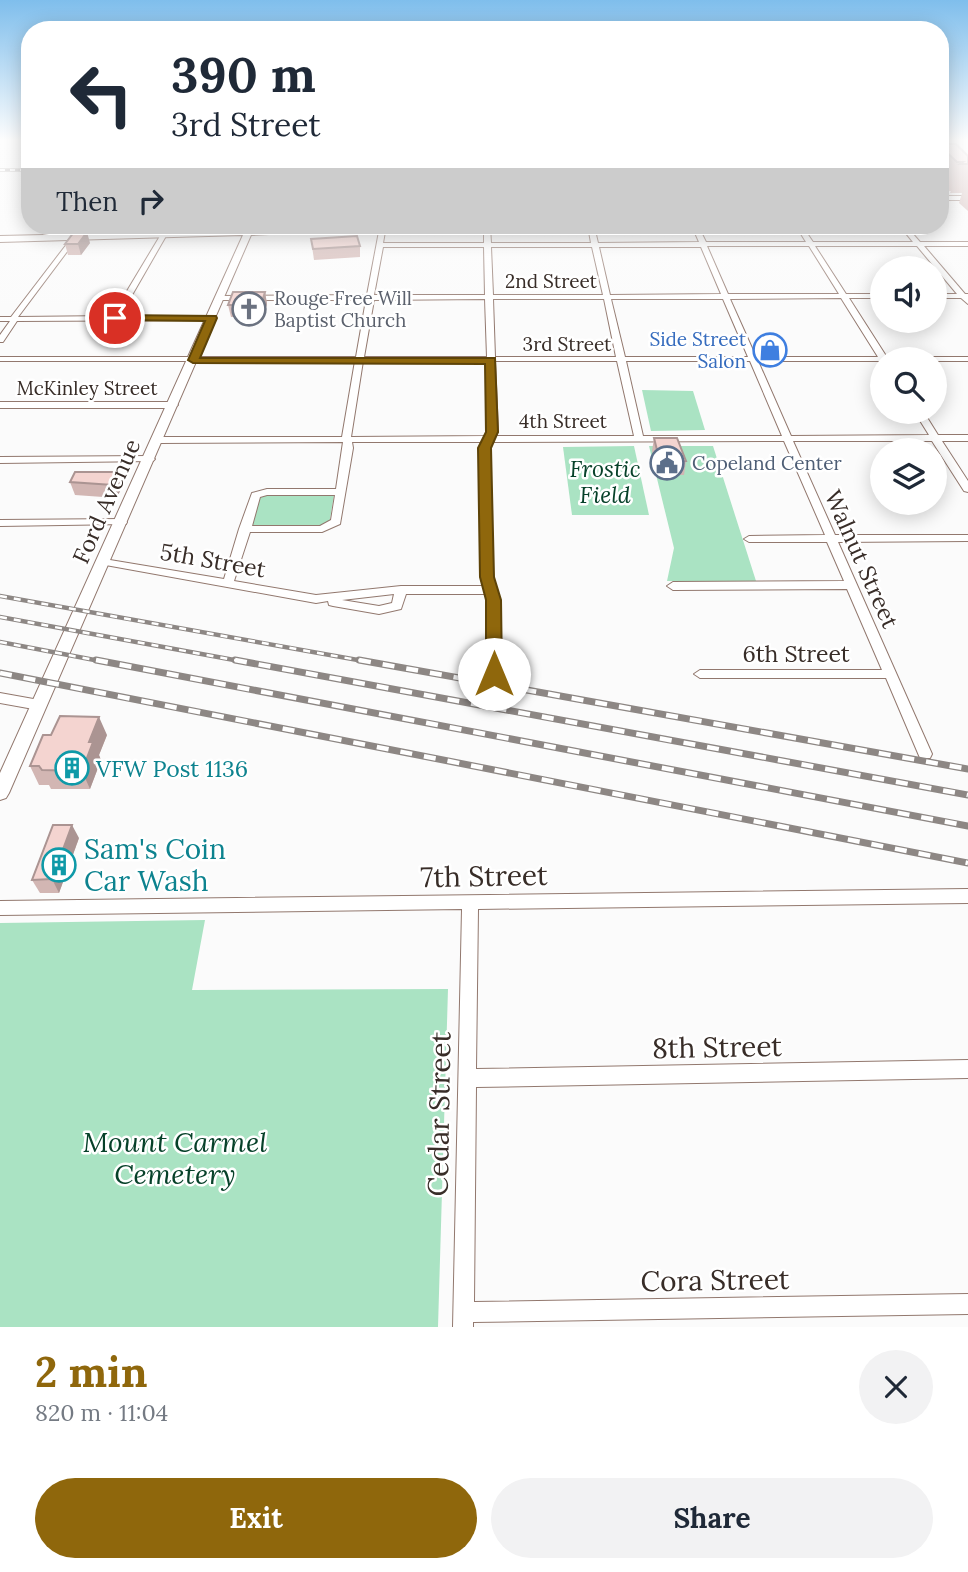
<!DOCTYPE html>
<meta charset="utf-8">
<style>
body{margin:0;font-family:Lora,serif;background:#f2f2f3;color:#1f2937;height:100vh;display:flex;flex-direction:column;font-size:26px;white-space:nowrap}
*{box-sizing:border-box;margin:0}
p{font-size:23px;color:#747a83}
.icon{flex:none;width:38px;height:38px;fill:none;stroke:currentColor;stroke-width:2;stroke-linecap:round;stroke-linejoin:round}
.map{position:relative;height:1327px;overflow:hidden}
.side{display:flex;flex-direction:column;background:#fff;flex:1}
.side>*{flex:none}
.guide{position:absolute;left:21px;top:21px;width:928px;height:214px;border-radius:28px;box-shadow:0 4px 18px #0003;background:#fff;color:#1f2937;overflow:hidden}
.fabs{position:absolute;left:870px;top:256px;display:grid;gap:14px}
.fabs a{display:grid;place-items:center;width:77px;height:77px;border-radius:50%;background:#fff;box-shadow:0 4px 18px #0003;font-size:35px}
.pin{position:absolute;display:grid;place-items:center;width:60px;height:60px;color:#fff;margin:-30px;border:4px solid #fff;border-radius:50%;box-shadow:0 2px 7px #0007}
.me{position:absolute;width:77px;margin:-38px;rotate:0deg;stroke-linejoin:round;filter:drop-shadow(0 0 5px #0008)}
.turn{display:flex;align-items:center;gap:24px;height:147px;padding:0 35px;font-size:32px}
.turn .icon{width:91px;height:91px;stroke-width:2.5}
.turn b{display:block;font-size:49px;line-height:60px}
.then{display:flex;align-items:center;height:66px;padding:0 35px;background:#0003;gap:14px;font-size:26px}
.round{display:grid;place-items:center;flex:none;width:74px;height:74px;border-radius:37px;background:#f2f2f3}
.headline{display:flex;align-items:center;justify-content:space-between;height:119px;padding:0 35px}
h1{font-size:42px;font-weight:800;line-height:52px;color:#8f670c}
.cta{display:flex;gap:14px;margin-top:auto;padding:14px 35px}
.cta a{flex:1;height:80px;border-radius:42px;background:#8f670c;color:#fff;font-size:28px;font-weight:800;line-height:80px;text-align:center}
.cta a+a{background:#f2f2f3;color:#1f2937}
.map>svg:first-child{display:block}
</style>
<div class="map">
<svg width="968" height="1327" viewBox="0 0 968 1327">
<rect width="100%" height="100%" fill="#fbfbfb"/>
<g fill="#aae3c3">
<polygon points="642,390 693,391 705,430 651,431"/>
<polygon points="634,446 649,515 572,515 563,447"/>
<polygon points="649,446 713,446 756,581 667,581 674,548"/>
<polygon points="334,495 329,525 252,525 260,496"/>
<polygon points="205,920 192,990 448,989 438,1327 0,1327 0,923"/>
</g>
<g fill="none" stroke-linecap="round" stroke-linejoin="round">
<defs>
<g id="street">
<path d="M380,226H386L383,243H484V226H490L491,243H591L588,226H594L598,243L699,242L692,226H698L706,242H806L796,226H802L813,242H913L900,226H906L920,242H968V246H924L965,294H968V304L961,298H934V294H957L917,246H815L846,294H882V298H849L888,359H882V361H758L791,436L929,435L914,411H923L938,435H968V441H942L968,481V492L964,491L932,441H793L835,535H968V541L838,542L932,754L930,758H920L886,678H700L694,674L700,670H882L847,589L673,590L667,586L673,582L844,581L827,542H749L744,539L749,536L825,535L784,441L493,442L490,448L493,577L499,600L500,674L494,678L488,674L486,594H406L401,609L379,614L333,606L329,605L328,601L316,603L100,564L99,562L100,560L104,559L224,579L239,529L252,493L267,489H336L343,442L158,443L153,440L158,437H342L355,361H0V357H356L366,300H221L217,298L221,296L367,295ZM707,246H809L839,294H728ZM383,247H484L485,295H374ZM491,247H592L603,295H493ZM599,247H701L721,294L610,295ZM841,298L878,357H756L730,299ZM485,299L487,357H364L374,300ZM493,299H604L616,357H495ZM611,299H723L748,357H625ZM363,361H487L488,432L486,436L351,437ZM495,361H617L634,436H495L498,432ZM626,361H750L782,436H643ZM352,442H483L480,448L481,577L484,586H401L316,595L234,581L250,532H322L340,524L353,448ZM267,495H335L331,520L320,526H252L260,497ZM394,594L392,603L379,606L342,600Z"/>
<polygon points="163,234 166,236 120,316 212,316 216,318 215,320 17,321 3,342 0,342 0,335 10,321 0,321 0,317 11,317 73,236 78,237 18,317 112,316 160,236"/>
<polygon points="931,357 968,357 968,361 934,361 934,359 930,359"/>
<polygon points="0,402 174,402 178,405 174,408 0,408"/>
<polygon points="150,456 155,459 153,461 0,463 0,457"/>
<polygon points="122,519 127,522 126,524 0,526 0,520"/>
<polygon points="0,693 39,700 44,702 45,705 44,708 39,710 0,703"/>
<polygon points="968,889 968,903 478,909 476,1069 968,1060 968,1078 476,1087 474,1302 968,1294 968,1314 473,1322 473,1327 453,1327 462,909 0,915 0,901"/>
</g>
<g id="secondary">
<rect x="940" y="196" width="28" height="4"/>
<polygon points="327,226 374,226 370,229 251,235 9,793 6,798 0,800 0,773 243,235 0,242 0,236 221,231"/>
</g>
</defs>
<use href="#street" stroke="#92786e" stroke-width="2"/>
<use href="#secondary" stroke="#92786e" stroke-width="2"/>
<use href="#street" fill="#fff" fill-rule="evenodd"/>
<use href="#secondary" fill="#fff" fill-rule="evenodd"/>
<defs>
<polyline id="rail-far2" points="0,170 30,170"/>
<g id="rail-far1">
<polyline points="0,596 369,662"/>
<polyline points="0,617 245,662"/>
<polyline points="0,642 105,662"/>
</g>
<g id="rail">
<polyline points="96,660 968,826"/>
<polyline points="235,660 968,795"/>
<polyline points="359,660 968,769"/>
<polyline points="0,673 968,863"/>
</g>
</defs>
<use href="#rail-far2" stroke="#8d8784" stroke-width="3.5"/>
<use href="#rail-far1" stroke="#8d8784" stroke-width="4.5"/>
<use href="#rail" stroke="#8d8784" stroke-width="7"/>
<use href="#rail-far2" stroke="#fff" stroke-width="2" stroke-dasharray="5" stroke-linecap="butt"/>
<use href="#rail-far1" stroke="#fff" stroke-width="2.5" stroke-dasharray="7" stroke-linecap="butt"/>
<use href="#rail" stroke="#fff" stroke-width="4.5" stroke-dasharray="12" stroke-linecap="butt"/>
</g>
<g fill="#d2b6b3">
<polygon points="940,144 968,156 968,211 959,203 962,193 950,193 951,191 948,191 940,183"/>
<polygon points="311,239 360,246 360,257 314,260"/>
<polygon points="90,243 81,255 68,255 65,244"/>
<polygon points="265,292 267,304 263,317 231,317 228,305"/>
<polygon points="654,438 686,461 684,475 658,475 652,451"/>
<polygon points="118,472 122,486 117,498 75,495 70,482"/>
<polygon points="107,735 99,755 101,760 90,789 51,789 49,785 39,785 30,766"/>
<polygon points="79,838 59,893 40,893 32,880"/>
</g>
<g fill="#ab9492">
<polygon points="87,232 90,243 81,255 78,244"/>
<polygon points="265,292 267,304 263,317 261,305"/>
<polygon points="118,472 122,486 117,498 113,485"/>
<polygon points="99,717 107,735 99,755 101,760 90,789 82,771 89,742"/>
<polygon points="72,825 79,838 59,893 52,879"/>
</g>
<g fill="#f4d4d0" stroke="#ab9492" stroke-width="2">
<polygon points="940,144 956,144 968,156 968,164 960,164 963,162 957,162 940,146"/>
<polygon points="74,232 87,232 78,244 65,244"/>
<polygon points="357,236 360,246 313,249 311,239"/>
<polygon points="233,292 265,292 261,305 228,305"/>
<polygon points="654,438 677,438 686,461 660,462"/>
<polygon points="75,472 118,472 113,485 70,482"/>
<polygon points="60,716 99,717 89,742 93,742 82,771 42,770 39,766 30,766 43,735 51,735"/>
<polygon points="53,825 72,825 52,879 32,880"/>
</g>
<linearGradient id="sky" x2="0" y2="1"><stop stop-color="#7fbeec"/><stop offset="0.43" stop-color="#fdfdfd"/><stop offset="1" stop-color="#fdfdfd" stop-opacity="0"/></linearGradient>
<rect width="968" height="326" fill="url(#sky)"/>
<polygon fill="#8f670c" stroke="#5d4308" stroke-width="2" points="115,315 216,316 217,318 200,358 495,358 498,432 491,448 494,577 501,600 502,674 500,678 488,678 486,674 486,600 480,577 478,448 486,432 485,364 193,363 188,360 205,321 111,320 111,316"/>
<defs>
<symbol id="church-ring" viewBox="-11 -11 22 22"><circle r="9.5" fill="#fff" stroke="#6b7280" stroke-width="1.5"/><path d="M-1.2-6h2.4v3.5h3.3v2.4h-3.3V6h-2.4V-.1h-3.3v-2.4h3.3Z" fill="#6b7280"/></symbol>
<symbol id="shop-ring" viewBox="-11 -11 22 22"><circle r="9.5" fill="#fff" stroke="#3f7fe0" stroke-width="1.5"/><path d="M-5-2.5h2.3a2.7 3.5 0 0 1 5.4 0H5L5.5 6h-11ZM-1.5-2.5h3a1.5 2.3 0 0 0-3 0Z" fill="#3f7fe0"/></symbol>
<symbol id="civic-ring" viewBox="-11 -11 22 22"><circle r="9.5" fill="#fff" stroke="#5c6f8a" stroke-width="1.5"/><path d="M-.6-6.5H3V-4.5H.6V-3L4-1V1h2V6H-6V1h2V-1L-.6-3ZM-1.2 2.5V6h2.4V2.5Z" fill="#5c6f8a"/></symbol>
<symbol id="building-ring" viewBox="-11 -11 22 22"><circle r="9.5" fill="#fff" stroke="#0f9aa8" stroke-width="1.5"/><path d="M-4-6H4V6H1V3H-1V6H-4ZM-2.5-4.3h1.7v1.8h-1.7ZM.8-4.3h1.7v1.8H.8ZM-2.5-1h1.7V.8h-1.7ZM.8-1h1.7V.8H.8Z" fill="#0f9aa8"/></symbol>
</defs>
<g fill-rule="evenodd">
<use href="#church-ring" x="230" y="290" width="38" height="38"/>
<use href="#shop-ring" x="751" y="331" width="38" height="38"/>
<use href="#civic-ring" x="648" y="444" width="38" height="38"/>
<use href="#building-ring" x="53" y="749" width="38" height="38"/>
<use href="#building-ring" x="40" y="846" width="38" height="38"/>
</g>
<g text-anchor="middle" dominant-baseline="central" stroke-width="5" stroke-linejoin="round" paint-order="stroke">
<g font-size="19" fill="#382d28" stroke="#fff">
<text x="551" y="281">2nd Street</text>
<text x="567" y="344">3rd Street</text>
<text x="87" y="388">McKinley Street</text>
<text x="563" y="421">4th Street</text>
</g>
<g font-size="19" fill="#5b616d" stroke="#fff" text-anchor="start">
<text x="274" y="298">Rouge Free Will<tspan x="274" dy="22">Baptist Church</tspan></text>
</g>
<g font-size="19" fill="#366cbe" stroke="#fff" text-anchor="end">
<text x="746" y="339">Side Street<tspan x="746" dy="22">Salon</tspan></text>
</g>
<g font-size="19" fill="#4e5e75" stroke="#fff" text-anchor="start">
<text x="692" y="463">Copeland Center</text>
</g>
<g font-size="23" font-style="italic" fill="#064129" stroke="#fff">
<text x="605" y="468">Frostic<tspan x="605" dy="26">Field</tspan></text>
</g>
<g font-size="23" fill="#382d28" stroke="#fff">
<text transform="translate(106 501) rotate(-66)">Ford Avenue</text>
<text transform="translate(862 559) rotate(66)">Walnut Street</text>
<text transform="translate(213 560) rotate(10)">5th Street</text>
<text x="796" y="653">6th Street</text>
</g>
<g font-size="23" fill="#0d838f" stroke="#fff" text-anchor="start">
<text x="96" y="768">VFW Post 1136</text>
</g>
<g font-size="28" fill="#0d838f" stroke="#fff" text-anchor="start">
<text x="84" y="849">Sam's Coin<tspan x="84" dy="32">Car Wash</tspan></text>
</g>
<g font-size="28" fill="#382d28" stroke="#fff">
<text transform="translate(484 876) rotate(-1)">7th Street</text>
<text transform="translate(717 1047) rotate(-1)">8th Street</text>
<text transform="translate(439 1114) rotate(-89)">Cedar Street</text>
<text transform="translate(715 1280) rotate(-1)">Cora Street</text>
</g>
<g font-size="28" font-style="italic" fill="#064129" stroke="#fff">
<text x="175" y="1142">Mount Carmel<tspan x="175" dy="32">Cemetery</tspan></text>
</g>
</g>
</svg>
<div class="fabs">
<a><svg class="icon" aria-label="sound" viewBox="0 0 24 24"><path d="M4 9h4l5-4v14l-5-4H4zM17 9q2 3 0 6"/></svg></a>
<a><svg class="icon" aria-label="search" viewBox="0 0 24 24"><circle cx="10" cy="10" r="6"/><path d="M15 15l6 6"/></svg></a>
<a><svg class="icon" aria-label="layers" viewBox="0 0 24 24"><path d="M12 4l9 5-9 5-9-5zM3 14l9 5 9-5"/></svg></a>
</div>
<div class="pin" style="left:115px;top:318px;background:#d93025"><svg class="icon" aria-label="arrive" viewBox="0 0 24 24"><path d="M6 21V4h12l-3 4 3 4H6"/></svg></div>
<svg class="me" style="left:494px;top:674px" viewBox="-20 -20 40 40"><circle r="19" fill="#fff"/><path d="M0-13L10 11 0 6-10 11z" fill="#8f670c"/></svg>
<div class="guide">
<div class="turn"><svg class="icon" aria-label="left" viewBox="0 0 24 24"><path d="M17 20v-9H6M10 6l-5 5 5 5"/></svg><div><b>390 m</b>3rd Street</div></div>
<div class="then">Then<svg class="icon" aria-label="right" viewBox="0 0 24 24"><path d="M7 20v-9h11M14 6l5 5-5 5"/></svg></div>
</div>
</div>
<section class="side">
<div class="headline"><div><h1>2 min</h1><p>820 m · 11:04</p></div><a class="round"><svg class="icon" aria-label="close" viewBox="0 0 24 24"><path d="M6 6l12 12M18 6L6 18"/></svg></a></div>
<div class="cta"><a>Exit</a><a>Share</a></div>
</section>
